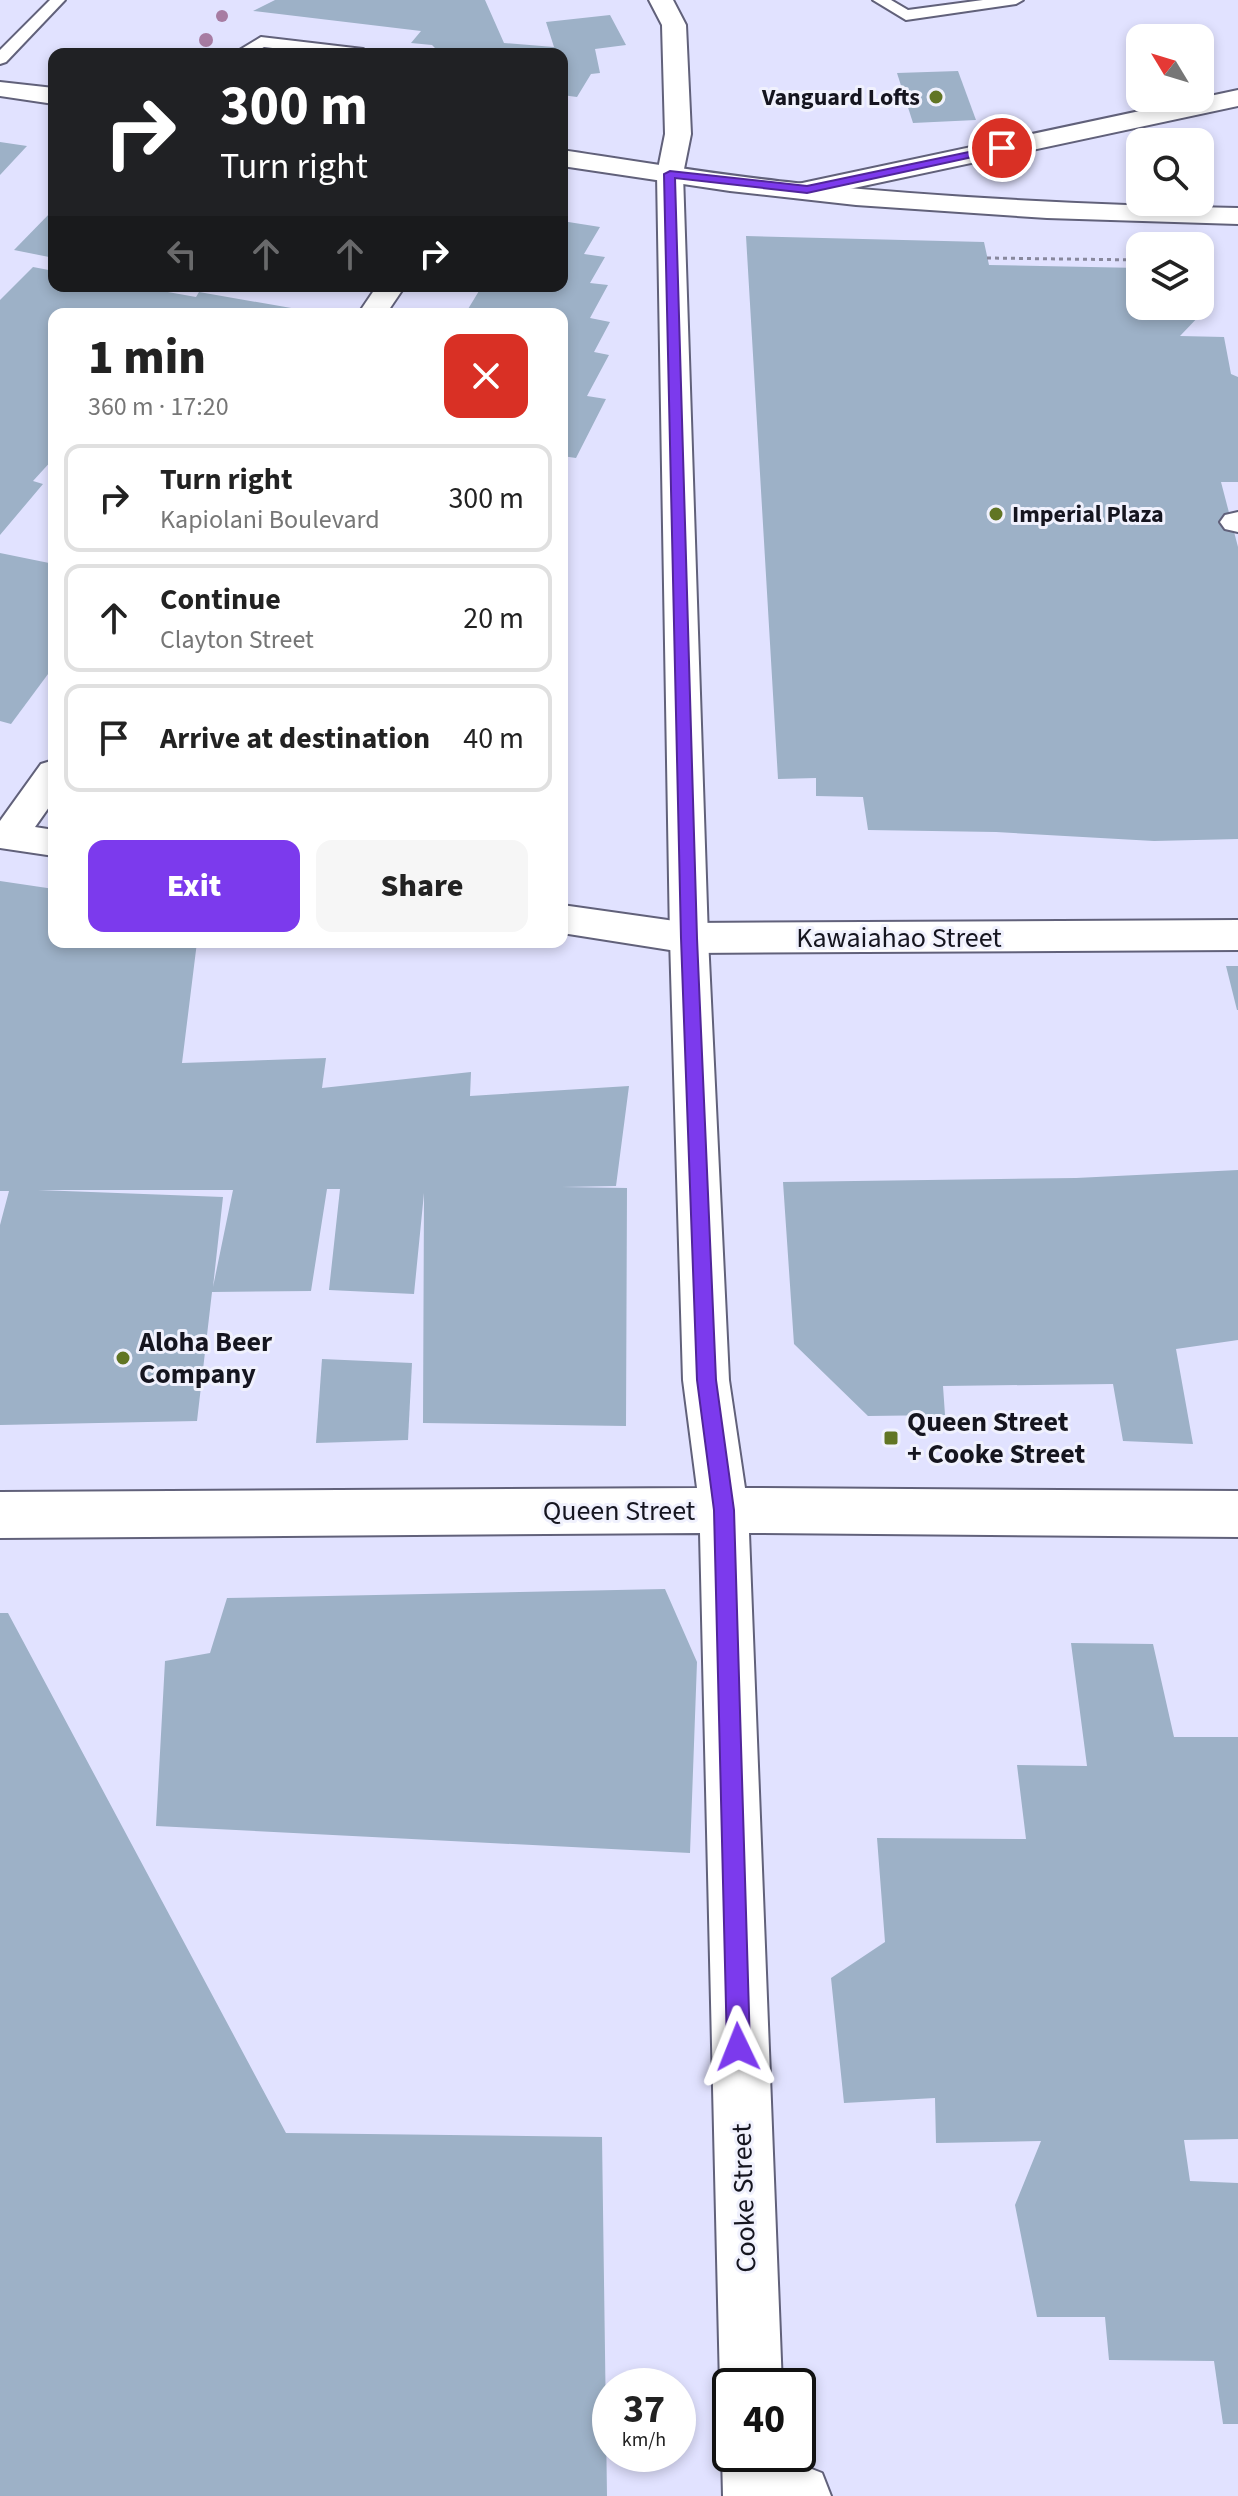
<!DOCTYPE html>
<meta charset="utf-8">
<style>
body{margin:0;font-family:"Source Sans 3",sans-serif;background:#f6f6f6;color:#222;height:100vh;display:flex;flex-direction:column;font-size:30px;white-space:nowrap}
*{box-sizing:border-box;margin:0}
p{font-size:26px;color:#767676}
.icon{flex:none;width:44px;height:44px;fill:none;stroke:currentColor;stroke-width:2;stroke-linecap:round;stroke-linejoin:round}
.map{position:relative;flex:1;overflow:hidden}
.drawer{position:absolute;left:48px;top:308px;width:520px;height:640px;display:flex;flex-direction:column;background:#fff;border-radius:16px;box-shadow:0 4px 12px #0003}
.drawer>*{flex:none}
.top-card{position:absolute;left:48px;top:48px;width:520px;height:244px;border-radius:16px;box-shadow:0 4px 12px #0003;background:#202124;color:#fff;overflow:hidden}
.needle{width:52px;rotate:308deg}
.tools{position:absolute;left:1126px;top:24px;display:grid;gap:16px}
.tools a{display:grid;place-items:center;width:88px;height:88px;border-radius:16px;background:#fff;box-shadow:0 4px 12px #0003;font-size:40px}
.speed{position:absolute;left:592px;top:2368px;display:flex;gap:16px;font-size:40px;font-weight:700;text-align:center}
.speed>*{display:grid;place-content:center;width:104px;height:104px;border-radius:50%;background:#fff;box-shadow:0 4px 12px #0003;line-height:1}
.speed small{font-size:20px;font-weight:400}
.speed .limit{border:4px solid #111;border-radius:12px;background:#fff;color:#111}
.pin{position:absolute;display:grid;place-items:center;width:68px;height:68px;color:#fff;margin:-34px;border:4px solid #fff;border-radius:50%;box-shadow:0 2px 8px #0007}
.me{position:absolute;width:88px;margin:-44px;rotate:358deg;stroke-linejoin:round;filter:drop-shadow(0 0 6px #0008)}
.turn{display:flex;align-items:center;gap:28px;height:168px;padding:0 40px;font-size:36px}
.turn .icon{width:104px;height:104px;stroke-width:2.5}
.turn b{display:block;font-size:56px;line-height:68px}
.lanes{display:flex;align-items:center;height:76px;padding:0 40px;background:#0003;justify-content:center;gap:40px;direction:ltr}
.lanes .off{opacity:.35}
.round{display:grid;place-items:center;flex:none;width:84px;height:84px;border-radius:16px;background:#f6f6f6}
.overview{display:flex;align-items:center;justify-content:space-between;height:136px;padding:0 40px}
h1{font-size:48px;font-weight:800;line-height:60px}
.cta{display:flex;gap:16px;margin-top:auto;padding:16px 40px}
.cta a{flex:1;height:92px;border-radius:16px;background:#7c3aed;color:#fff;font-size:32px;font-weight:800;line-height:92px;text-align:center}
.cta a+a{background:#f6f6f6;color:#222}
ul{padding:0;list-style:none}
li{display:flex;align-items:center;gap:24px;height:108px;margin:0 16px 12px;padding:0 24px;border:4px solid #e0e0e0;border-radius:16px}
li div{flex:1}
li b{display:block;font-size:30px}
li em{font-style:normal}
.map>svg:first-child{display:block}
</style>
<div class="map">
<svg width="1238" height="2496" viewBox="0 0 1238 2496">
<rect width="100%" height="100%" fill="#e1e2ff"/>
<g fill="#9db1c7" fill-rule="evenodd">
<polygon points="275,0 485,0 504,43 554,47 546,22 610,15 626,45 595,49 600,73 591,74 577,97 562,95 562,54 441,54 432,45 411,43 421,31 253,11"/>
<polygon points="958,71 976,120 913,123 897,73"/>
<polygon points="0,142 27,146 0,175"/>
<polygon points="54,209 54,258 14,250"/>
<polygon points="562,221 600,227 584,254 605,257 590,283 608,285 590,318 610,322 594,352 609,355 587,396 606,399 576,458 562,456 562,314 465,314 482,286 562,286"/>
<polygon points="746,236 984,242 989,265 1140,268 1140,306 1200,306 1202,313 1180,336 1224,337 1231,374 1238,377 1238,482 1221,482 1238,547 1238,839 1154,841 996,832 868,830 863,797 816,796 816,778 778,779"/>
<polygon points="33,267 54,271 54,286 134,286 196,297 199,292 297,309 294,314 54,314 54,458 33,481 43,484 0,535 0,300"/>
<polygon points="0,553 54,564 54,666 11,724 0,721"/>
<path d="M0,881L54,889V942H197L182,1063L326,1058L322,1088L471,1072L470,1096L629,1086L616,1186L562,1187L627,1188L626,1426L423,1423L424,1193L414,1294L329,1290L340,1189H327L311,1291L212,1292L197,1421L0,1425V1225L9,1191H0ZM38,1190H233L213,1287L223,1197Z"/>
<polygon points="1226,966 1238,966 1238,1010 1237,1010"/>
<polygon points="1238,1170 1238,1340 1176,1349 1193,1444 1123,1441 1113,1384 943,1386 945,1415 868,1416 794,1344 783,1182 1076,1178"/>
<polygon points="322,1359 412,1363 408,1440 316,1443"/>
<polygon points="665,1589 697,1662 690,1853 156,1826 165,1661 210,1653 227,1598"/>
<polygon points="0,1613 8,1613 286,2133 602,2137 607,2496 0,2496"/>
<polygon points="1071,1643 1153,1644 1174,1737 1238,1737 1238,2139 1184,2140 1190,2181 1238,2183 1238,2424 1223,2424 1214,2361 1109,2360 1105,2317 1037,2317 1015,2205 1041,2141 936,2143 935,2098 844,2103 831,1978 885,1942 877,1838 1026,1839 1017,1765 1087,1766"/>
</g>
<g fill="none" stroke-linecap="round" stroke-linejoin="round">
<defs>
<g id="service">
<polygon points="50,0 65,0 6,62 0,64 0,50"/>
<polygon points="873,0 891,0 908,10 983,0 1023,0 1016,4 906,20"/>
<polygon points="261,37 363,49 371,54 323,54 264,47 252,54 233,54"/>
</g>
<g id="minor">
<polygon points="1238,90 1238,106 807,198 798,196 794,190 798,184 807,182"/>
<polygon points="377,286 405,286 386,314 358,314"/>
<polygon points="1238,512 1238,532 1225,529 1220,522 1225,515"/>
<polygon points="54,760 54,800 35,827 54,830 54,856 0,848 0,821 41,764"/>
<polygon points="562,905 689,923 1238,920 1238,950 689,953 562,933"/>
<polygon points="755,2463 799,2464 822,2473 831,2496 723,2496 732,2472"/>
</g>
<g id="tertiary">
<polygon points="649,0 673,0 686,25 691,134 683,174 708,938 729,1380 745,1488 1238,1491 1238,1537 749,1533 782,2386 730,2386 730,2409 720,2386 700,1533 0,1538 0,1492 697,1488 683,1380 670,938 657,174 665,134 662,25"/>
<polygon points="730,2435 730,2454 786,2454 787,2496 723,2496 722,2454"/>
</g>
<g id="primary">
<polygon points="0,82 54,88 54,104 0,96"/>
<path d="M562,150C640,162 718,175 796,183C943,198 1090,205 1238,208V224L1047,218L856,205L730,191L562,166Z"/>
</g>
</defs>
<use href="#service" stroke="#61617a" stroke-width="4"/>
<use href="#minor" stroke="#61617a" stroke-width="4"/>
<use href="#tertiary" stroke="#61617a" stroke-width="4"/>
<use href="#primary" stroke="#61617a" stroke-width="4"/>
<polyline stroke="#88889d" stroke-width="3" stroke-dasharray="4 4" stroke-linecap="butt" points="987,258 1140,260"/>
<use href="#service" fill="#fff" fill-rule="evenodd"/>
<use href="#minor" fill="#fff" fill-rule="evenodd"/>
<use href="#tertiary" fill="#fff" fill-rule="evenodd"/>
<use href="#primary" fill="#fff" fill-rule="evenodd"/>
</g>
<g fill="#a77ca2">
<circle cx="222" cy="16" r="6"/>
<circle cx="206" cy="40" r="7"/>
</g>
<polygon fill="#7c3aed" stroke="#51269a" stroke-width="2" points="1002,145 1005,146 1005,150 807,193 675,178 697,938 716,1380 734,1510 750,2047 747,2055 738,2058 730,2055 727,2047 714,1510 697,1380 681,938 664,174 670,171 807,186"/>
<g fill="#617524" stroke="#f0f1fd" stroke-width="3">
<circle cx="936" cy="97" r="8"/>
<circle cx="996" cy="514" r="8"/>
<circle cx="123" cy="1358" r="8"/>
<rect x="883" y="1430" width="16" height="16" rx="4"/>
</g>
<g text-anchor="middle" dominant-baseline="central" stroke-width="6" stroke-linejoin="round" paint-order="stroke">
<g font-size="24" font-weight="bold" fill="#15151f" stroke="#f0f1fd" text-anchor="end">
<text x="920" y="97">Vanguard Lofts</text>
<text x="1012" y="514" text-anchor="start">Imperial Plaza</text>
</g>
<g font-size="28" fill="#15151f" stroke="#f0f1fd">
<text x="899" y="938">Kawaiahao Street</text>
<text x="619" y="1511">Queen Street</text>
<text transform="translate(744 2198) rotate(-92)">Cooke Street</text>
</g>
<g font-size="28" font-weight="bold" fill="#15151f" stroke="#f0f1fd" text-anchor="start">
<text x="139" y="1342">Aloha Beer<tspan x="139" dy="32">Company</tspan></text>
<text x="907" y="1422">Queen Street<tspan x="907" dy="32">+ Cooke Street</tspan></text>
</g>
</g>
</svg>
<div class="tools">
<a><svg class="needle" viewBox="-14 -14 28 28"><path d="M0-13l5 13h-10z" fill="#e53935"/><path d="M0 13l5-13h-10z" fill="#767676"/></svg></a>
<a><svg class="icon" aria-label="search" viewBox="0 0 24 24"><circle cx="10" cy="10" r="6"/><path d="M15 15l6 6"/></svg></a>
<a><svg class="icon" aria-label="layers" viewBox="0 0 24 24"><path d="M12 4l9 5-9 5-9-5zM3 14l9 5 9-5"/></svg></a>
</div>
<div class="speed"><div>37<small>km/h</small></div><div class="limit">40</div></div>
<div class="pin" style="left:1002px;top:148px;background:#d93025"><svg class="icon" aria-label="arrive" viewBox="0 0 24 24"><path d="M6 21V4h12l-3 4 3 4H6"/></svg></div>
<svg class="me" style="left:738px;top:2047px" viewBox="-20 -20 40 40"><path d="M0-17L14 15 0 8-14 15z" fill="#7c3aed" stroke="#fff" stroke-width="4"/></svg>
<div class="top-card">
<div class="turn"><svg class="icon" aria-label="right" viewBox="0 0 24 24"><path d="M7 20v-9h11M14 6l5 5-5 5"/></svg><div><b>300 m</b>Turn right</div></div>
<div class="lanes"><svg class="icon off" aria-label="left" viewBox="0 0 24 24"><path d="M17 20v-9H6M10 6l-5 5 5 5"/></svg><svg class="icon off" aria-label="ahead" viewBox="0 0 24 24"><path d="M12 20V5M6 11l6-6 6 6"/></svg><svg class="icon off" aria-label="ahead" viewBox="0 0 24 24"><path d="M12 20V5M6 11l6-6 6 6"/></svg><svg class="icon" aria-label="right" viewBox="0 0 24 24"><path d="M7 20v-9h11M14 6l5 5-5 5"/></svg></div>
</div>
<section class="drawer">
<div class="overview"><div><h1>1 min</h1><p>360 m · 17:20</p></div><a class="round" style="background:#d93025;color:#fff"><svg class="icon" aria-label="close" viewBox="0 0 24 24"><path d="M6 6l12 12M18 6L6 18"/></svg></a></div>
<ul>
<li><svg class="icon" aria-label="right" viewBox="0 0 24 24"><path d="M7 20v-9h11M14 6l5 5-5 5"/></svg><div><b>Turn right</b><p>Kapiolani Boulevard</p></div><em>300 m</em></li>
<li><svg class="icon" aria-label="ahead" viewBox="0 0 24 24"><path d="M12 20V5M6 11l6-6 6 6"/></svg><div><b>Continue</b><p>Clayton Street</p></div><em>20 m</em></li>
<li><svg class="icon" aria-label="arrive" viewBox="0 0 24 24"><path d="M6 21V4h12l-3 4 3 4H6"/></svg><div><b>Arrive at destination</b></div><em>40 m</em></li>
</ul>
<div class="cta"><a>Exit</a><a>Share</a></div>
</section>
</div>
